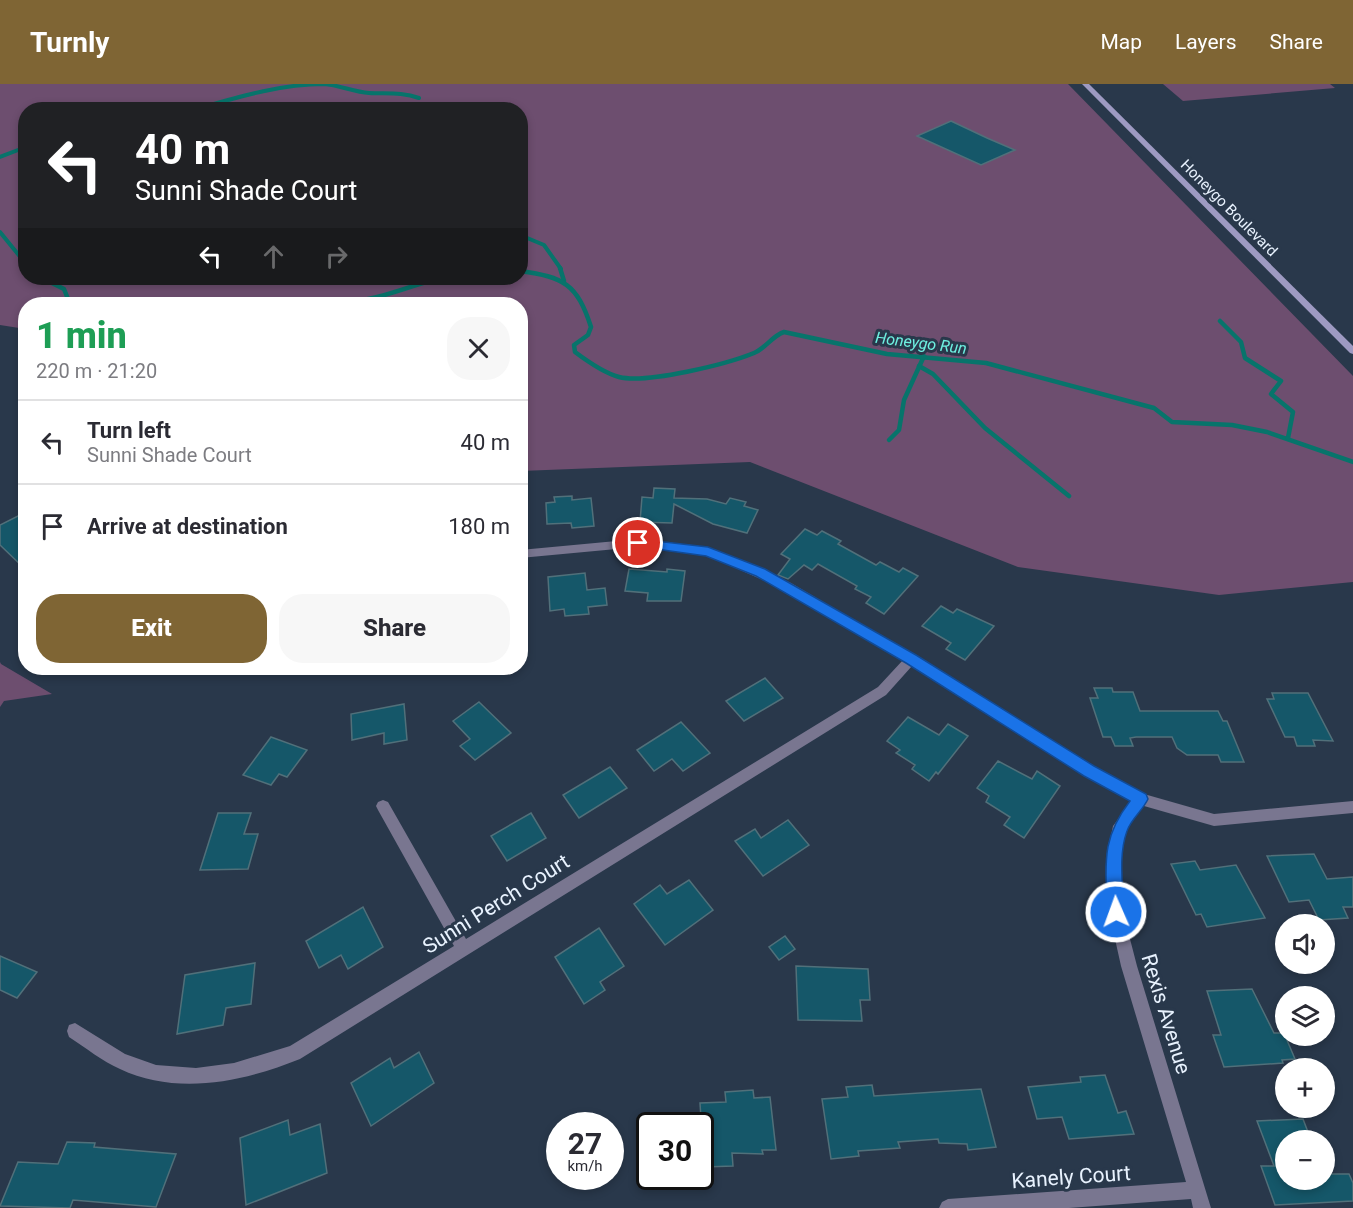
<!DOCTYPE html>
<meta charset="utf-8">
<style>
body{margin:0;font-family:Roboto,sans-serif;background:#f7f7f7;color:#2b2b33;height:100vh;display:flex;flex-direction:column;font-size:22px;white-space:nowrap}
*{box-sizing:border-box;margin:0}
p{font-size:20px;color:#7c7c81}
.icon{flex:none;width:33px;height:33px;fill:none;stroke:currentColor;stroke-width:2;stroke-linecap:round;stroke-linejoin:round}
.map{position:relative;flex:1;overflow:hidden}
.side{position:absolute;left:18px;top:213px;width:510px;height:378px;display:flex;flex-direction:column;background:#fff;border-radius:24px;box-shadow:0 3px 9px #0003}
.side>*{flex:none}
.hud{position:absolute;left:18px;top:18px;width:510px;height:183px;border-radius:24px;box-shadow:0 3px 9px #0003;background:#202124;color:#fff;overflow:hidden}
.controls{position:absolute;left:1275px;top:830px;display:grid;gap:12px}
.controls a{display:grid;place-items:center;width:60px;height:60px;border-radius:50%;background:#fff;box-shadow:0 3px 9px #0003;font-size:30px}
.speed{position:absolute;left:546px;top:1028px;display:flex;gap:12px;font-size:30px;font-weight:700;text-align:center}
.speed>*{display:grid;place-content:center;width:78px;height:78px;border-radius:50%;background:#fff;box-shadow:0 3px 9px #0003;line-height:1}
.speed small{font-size:15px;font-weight:400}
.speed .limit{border:3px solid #111;border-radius:9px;background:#fff;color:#111}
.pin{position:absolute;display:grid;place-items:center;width:51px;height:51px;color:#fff;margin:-26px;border:3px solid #fff;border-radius:50%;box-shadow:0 2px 6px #0007}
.me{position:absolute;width:66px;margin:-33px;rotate:358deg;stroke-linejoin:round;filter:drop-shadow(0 0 4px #0008)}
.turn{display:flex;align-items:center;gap:21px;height:126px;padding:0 18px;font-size:27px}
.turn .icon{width:78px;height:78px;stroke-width:2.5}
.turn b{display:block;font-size:42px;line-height:51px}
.lanes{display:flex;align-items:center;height:57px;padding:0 18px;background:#0003;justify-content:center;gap:30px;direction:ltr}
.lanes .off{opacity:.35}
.round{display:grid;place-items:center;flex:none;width:63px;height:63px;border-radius:24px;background:#f7f7f7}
.headline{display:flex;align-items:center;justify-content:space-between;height:102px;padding:0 18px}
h1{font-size:36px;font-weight:800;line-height:45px;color:#1e9e55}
.cta{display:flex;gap:12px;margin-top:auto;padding:12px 18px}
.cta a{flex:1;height:69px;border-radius:24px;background:#7f6534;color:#fff;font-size:24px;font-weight:800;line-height:69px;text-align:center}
.cta a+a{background:#f7f7f7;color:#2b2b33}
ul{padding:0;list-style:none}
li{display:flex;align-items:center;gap:18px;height:84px;padding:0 18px;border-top:2px solid #e1e1e2}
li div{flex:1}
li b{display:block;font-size:22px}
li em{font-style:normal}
header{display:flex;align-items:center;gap:36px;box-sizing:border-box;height:84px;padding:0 30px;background:#7f6534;color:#fff}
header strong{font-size:28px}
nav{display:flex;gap:33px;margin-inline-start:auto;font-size:21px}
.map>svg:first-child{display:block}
</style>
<header>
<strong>Turnly</strong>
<nav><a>Map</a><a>Layers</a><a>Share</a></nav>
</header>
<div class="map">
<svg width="1353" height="1124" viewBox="0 0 1353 1124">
<rect width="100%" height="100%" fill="#29384b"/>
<g fill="#6d4e6f" fill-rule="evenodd">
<path d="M0,0H1068L1353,292V498L1219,511L1018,483L750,378L521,387L520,220H26L25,250L19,244L0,241ZM26,26H520V194H26Z"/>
<polygon points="1163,0 1330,0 1335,4 1183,17"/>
<polygon points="0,578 1,580 52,610 4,617 0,623"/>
</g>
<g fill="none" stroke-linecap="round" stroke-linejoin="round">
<g stroke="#07746b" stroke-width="4">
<path d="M193,26C235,14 279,0 324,0C339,1 354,8 369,9C386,10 402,8 419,14"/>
<polyline points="0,73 26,63"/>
<polyline points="0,148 26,180"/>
<polyline points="520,151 544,161 561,185"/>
</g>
<g stroke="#07746b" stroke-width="4.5">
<polyline points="560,184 564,197"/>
<path d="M520,187C564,193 577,200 591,243L588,251L574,261L575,268C587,277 604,289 619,293C647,300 727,280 754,269C766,264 772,252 784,248L887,270L986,279L1154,324L1172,338L1232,341L1267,348L1353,378"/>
<polyline points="42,194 64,205 70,220"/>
<path d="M262,220C293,210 323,220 354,217C383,214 411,202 439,194"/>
<polyline points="1220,237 1241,258 1245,274 1281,297 1271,310 1293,328 1288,354"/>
<polyline points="919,282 933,290 985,344 1069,412"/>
<polyline points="889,356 899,346 904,316 924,272"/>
</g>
</g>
<g fill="#155769" stroke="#51707a" stroke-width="1.5">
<polygon points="951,37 987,54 1015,66 981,81 917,52"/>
<polygon points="654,404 675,405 674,414 707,415 726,420 730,414 746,418 744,422 758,426 747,449 713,440 674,420 672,439 640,438 642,413 653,414"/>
<polygon points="572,412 572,416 591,414 594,442 572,444 571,439 547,440 546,419 555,418 554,413"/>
<polygon points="26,428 26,486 0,461 0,441"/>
<polygon points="805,445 817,451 822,447 841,457 838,460 876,481 880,478 899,488 903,484 918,492 884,530 866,519 871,513 855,505 857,502 818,480 812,486 804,481 788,495 778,491 790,475 781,470"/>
<polygon points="629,485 667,488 667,485 685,487 681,517 647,517 648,509 625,507"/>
<polygon points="585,489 587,506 605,504 607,521 588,523 589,530 565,532 564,525 550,527 548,493"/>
<polygon points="941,522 953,529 957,525 994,542 965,576 946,565 951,559 922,542"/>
<polygon points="765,594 783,614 744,637 726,617"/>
<polygon points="1094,604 1112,604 1113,608 1133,608 1140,627 1218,627 1223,637 1227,637 1244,678 1221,678 1218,671 1187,671 1177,664 1172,653 1136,653 1130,654 1133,662 1115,662 1111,653 1103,653 1090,614 1098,614"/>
<polygon points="1272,609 1308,609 1333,657 1313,656 1315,662 1297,662 1294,653 1285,653 1267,615 1274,615"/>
<polygon points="479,618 511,649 475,676 460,662 470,655 453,637"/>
<polygon points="404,620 407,656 384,660 384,649 352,656 351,630"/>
<polygon points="908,633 939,651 948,640 968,652 938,690 936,688 929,697 912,685 915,681 896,669 900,666 887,657"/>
<polygon points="681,638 710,669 683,687 672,675 654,687 637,666"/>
<polygon points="271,653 307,666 287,693 279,690 271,701 243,691"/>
<polygon points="998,677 1032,695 1037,687 1060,702 1024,754 1004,741 1010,733 986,718 989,712 977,704"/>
<polygon points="610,683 627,704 579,734 563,711"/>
<polygon points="218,729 251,729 244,750 258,750 248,785 200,786"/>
<polygon points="531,729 546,754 507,777 491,752"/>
<polygon points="788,736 809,761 763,792 735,757 755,745 761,754"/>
<polygon points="1314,770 1327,795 1353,793 1353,823 1343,823 1348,834 1319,836 1309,816 1289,818 1267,772"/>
<polygon points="1195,777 1200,786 1236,781 1265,834 1207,843 1201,830 1196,831 1171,780"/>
<polygon points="689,796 713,826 665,861 634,820 660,801 667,810"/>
<polygon points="363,823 383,863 348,885 341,871 319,884 306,857"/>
<polygon points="599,844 624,882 600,898 605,906 584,920 555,873"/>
<polygon points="785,852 795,865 779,876 769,863"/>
<polygon points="0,872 37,888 17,914 0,906"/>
<polygon points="255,879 251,920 226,924 223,941 177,950 185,891"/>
<polygon points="796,882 868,885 870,916 860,916 862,937 798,936"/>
<polygon points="1252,905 1274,949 1284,949 1295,975 1282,976 1283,979 1224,983 1213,951 1221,951 1207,907"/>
<polygon points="419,968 434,999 371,1042 351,999 390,974 394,984"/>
<polygon points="1105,991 1118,1029 1126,1027 1134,1050 1069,1055 1062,1033 1037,1035 1028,1003 1081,998 1080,993"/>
<polygon points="872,1001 874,1012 981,1005 996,1063 968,1066 967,1060 939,1059 938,1055 898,1058 900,1064 858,1067 859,1072 831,1075 822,1015 848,1013 846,1003"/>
<polygon points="753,1006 754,1014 770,1013 776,1066 762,1066 763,1070 732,1069 733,1082 704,1083 700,1019 726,1018 725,1008"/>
<polygon points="1303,1035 1311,1056 1286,1056 1286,1095 1324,1095 1324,1090 1349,1090 1353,1099 1353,1117 1275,1121 1261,1082 1274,1082 1257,1037"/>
<polygon points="288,1036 290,1051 320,1040 327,1089 246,1121 240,1054"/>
<polygon points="67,1058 95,1059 94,1063 176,1070 156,1123 73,1116 70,1124 0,1122 18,1078 58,1080"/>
</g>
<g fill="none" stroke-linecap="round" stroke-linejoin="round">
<path fill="#797690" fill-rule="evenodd" d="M638,455L708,463L791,499L915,572L1094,683L1144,710L1214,730L1353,717V729L1214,742L1144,722L1126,744L1121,771L1123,828L1137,882L1211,1124H1193L1191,1115L1069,1124H939L942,1118L948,1115L1186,1098L1121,882L1109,828L1107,771L1113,742L1132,717L1084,691L912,582L886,611L300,975C243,998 177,1012 120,985C102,977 86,964 69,953L67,947L69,941L75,939L125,970L156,981L196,984L234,979L290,962L454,862L378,726L376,722L378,718L383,716L388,718L466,855L878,603L903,576L783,505L706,471L638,463L520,474V466Z"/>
<polygon fill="#9e9ac2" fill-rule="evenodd" points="1082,0 1089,0 1353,262 1353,270 1350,269"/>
</g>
<path fill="#1a73e8" stroke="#114b97" stroke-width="1.5" d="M638,455L708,463L765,485L916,571L1094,682L1146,710L1148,715C1143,726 1131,735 1127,747C1118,772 1123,801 1124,828L1122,833L1116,836L1110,833L1107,828C1106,781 1100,756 1130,717L1084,692L906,579L756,492L706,472L634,462L632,459Z"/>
<g text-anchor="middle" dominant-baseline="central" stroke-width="6" stroke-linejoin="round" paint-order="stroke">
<g font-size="15" fill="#e8f2fe" stroke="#29384b">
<text transform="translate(1229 124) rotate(45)">Honeygo Boulevard</text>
</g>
<g font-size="16" font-style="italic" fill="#6ef0e1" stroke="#29384b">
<text transform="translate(921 259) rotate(7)">Honeygo Run</text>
</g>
<g font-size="21" fill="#e8f2fe" stroke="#29384b">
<text transform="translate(496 820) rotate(-32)">Sunni Perch Court</text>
<text transform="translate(1166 930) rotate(73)">Rexis Avenue</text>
<text transform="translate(1071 1093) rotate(-4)">Kanely Court</text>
</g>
</g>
</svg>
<div class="controls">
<a><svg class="icon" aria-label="sound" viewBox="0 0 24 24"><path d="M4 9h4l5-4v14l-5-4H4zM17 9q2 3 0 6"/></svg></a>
<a><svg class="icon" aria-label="layers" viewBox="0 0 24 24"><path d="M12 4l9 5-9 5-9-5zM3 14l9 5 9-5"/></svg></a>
<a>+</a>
<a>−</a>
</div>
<div class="speed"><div>27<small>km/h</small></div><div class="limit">30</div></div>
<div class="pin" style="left:638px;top:459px;background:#d93025"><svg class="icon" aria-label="arrive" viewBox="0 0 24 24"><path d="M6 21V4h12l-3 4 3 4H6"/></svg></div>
<svg class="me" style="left:1116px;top:828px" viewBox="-20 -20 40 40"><circle r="17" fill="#1a73e8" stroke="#fff" stroke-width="3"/><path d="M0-11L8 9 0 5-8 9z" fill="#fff"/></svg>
<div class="hud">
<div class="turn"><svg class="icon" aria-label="left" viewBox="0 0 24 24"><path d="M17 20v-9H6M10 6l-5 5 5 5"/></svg><div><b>40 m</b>Sunni Shade Court</div></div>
<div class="lanes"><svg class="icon" aria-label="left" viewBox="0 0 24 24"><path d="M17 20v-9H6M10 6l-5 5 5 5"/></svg><svg class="icon off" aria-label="ahead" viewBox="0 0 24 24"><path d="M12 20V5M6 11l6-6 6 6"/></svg><svg class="icon off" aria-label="right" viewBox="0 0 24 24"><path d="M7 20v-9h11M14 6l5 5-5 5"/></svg></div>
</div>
<section class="side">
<div class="headline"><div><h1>1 min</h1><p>220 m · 21:20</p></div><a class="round"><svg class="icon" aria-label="close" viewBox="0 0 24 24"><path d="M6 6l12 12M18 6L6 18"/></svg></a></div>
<ul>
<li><svg class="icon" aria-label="left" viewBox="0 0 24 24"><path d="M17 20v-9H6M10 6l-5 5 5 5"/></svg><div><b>Turn left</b><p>Sunni Shade Court</p></div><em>40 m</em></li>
<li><svg class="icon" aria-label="arrive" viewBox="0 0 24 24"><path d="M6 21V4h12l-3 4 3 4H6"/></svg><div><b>Arrive at destination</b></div><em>180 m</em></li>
</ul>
<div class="cta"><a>Exit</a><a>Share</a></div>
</section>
</div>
